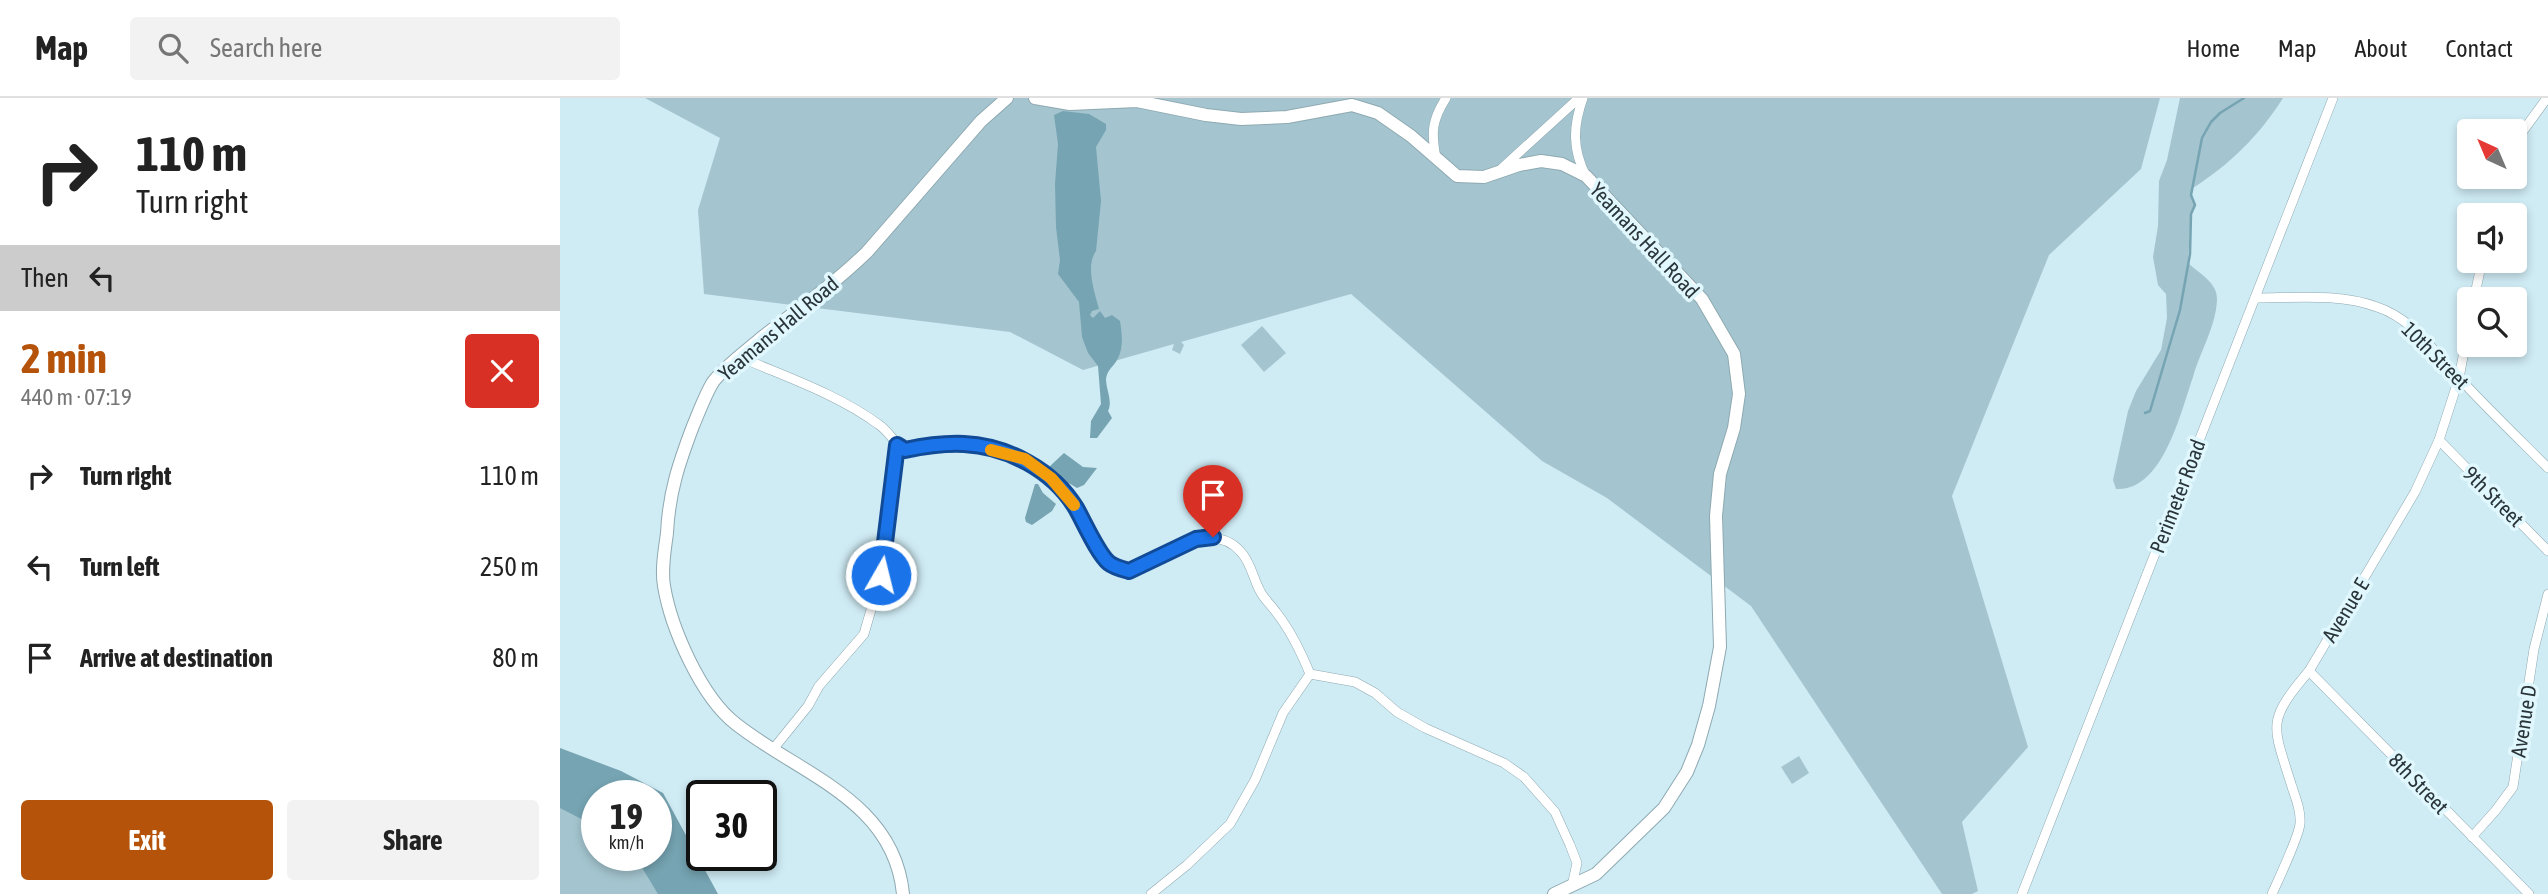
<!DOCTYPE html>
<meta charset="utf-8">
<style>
body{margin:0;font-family:"Asap Condensed",sans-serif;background:#f2f2f2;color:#222;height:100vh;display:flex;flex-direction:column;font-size:26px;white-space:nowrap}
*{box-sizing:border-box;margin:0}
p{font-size:23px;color:#767676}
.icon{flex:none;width:38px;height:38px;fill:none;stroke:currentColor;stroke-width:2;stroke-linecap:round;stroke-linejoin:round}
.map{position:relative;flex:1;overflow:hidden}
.details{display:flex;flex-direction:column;background:#fff;width:560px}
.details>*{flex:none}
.hud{background:#fff;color:#222;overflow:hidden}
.needle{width:46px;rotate:316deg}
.fabs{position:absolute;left:1897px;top:21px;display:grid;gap:14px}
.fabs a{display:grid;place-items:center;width:70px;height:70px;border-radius:7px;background:#fff;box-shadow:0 4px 10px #0003;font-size:35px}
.speed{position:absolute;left:21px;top:682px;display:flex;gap:14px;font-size:35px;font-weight:700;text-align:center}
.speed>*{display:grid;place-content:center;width:91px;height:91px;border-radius:50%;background:#fff;box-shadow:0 4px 10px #0003;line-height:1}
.speed small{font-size:18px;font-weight:400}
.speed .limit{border:4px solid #111;border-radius:10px;background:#fff;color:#111}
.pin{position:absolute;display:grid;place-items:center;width:60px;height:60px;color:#fff;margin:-72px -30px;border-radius:50% 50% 50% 0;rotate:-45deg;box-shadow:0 0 7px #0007}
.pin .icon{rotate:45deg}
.me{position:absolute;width:77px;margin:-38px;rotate:8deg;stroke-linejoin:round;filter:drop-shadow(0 0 5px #0008)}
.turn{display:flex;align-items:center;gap:24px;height:147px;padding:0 21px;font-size:32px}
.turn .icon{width:91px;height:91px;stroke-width:2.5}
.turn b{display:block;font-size:49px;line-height:60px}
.then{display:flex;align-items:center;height:66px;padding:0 21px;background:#0003;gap:14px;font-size:26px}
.round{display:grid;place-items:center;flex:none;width:74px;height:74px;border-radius:7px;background:#f2f2f2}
.overview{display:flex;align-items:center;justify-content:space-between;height:119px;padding:0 21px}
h1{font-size:42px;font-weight:700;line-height:52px;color:#b45309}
.primary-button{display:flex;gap:14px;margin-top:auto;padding:14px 21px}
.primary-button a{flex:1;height:80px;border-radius:7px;background:#b45309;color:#fff;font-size:28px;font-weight:700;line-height:80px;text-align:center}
.primary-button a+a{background:#f2f2f2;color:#222}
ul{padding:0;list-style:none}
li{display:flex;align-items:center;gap:21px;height:91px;padding:0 21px}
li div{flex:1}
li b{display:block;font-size:26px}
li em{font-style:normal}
header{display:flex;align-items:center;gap:42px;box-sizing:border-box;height:98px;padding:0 35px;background:#fff;border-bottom:2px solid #e0e0e0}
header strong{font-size:33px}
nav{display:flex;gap:38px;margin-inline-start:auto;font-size:24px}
.search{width:490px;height:63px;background:#f2f2f2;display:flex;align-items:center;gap:18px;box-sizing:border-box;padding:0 24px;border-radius:7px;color:#767676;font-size:26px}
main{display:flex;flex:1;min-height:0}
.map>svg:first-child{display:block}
</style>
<header>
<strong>Map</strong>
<div class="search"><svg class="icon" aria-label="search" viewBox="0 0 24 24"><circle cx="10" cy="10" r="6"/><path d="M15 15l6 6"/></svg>Search here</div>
<nav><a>Home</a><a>Map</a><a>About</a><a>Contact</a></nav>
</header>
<main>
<section class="details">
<div class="hud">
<div class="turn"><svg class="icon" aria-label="right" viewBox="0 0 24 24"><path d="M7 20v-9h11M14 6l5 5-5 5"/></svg><div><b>110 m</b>Turn right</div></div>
<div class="then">Then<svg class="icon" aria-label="left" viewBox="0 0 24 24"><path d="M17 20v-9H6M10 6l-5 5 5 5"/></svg></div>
</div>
<div class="overview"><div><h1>2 min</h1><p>440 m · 07:19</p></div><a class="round" style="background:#d93025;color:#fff"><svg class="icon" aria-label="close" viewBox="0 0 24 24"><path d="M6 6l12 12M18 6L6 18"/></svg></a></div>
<ul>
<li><svg class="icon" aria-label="right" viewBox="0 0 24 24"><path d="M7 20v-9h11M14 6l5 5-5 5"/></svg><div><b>Turn right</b></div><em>110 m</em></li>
<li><svg class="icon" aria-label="left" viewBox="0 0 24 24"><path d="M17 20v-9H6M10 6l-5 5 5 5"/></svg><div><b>Turn left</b></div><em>250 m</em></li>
<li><svg class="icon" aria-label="arrive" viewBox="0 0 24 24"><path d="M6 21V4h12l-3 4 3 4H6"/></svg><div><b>Arrive at destination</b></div><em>80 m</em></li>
</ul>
<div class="primary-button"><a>Exit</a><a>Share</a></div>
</section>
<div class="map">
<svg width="1988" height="796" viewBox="0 0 1988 796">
<rect width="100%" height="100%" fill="#cfebf4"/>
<g fill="#a4c5cf">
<polygon points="85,0 1600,0 1581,71 1489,157 1392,398 1468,649 1402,724 1418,793 1412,796 1382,796 1191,508 1047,400 982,363 791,196 621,244 624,247 620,256 612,252 614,246 523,272 450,234 144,196 138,112 160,40"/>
<path d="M1620,0H1723C1699,38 1670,66 1633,90L1631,97L1635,107L1631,116L1628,165C1640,176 1658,185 1657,202C1656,228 1640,254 1633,279C1621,313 1603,394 1556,391L1553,382L1568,313L1576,293L1601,252L1607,220L1606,196L1598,187L1593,159L1598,128L1599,83L1607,62Z"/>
<polygon points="702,228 726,255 704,274 681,247"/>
<polygon points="1239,658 1249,675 1232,686 1221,669"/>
<polygon points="0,695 37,708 37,758 92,758 111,796 0,796"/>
</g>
<g fill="#76a4b2">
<path d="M503,13L529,16L546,26V32L536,49L541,103L536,153C525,168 535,195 539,211L532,213L530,217L533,220L540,213L545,220L552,217L560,223C562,236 564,250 557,262C553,269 547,272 546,281C546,292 553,303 548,313L552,320L537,340H530L531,323L541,306L538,268L528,255L522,239L519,204L498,176L500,162L496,129L495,86L498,46L494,17Z"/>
<polygon points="504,355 523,369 537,370 524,387 517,390 495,377 489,369"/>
<polygon points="475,386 478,386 483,395 496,406 492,413 472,427 466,424 465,420"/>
<polygon points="0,650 61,673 103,695 158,796 98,796 78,763 71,758 96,758 96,698 37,698 37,729 0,710"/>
</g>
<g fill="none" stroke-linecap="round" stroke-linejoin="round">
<polyline stroke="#76a4b2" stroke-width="2.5" points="1585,315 1590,313 1620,212 1630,156 1631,116 1635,107 1631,97 1642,40 1651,24 1660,15 1684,0"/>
<defs>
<g id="minor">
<path d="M1023,0C1013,28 1012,51 1026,78"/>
<polyline points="1955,44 1987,0"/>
<path d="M876,60C871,34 872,22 886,0"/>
<polyline points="942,70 1019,0"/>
<polyline points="1927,82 1929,79"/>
<path d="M1695,200C1735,200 1779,195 1817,209C1854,221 1875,256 1901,282C1929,312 1959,341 1988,370"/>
<polyline points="1914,201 1922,163"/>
<path d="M180,259C226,279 277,296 318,326C329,333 334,345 345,353C409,339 479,349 516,410C524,424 538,456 549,465C554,469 562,471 569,473C601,459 650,419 681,454C691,465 693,480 700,493C704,501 711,507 716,514C731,533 741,554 750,576L795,584L815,595L837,614L865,630L944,665L964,679L995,714L1010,747L1017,765L1012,788"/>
<polyline points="1879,342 1988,453"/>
<polyline points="1749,573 1969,796"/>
<polyline points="214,650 248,608 259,588 304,536 321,477 337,347"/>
<polyline points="1912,739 1936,712 1953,689 1974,551 1988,496"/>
<polyline points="591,796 627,767 670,726 695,682 723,615 750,576"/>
<polyline points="1462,796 1773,0"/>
<path d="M1712,796C1719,780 1738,741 1740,726C1741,713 1736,701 1732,689C1713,627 1705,625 1749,573L1855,394L1879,342L1899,280L1909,227"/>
</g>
<g id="tertiary">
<polyline points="475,0 510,6 577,3 646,17 681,21 727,19 792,7 818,15 851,38 897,78 924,79 959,67 981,63 1002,66 1026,78 1142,201 1174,256 1179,296 1174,330 1160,376 1156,418 1160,549 1149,608 1138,647 1127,674 1104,710 1036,776 994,796"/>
<path d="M343,796C334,702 239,676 176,626C141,599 111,530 104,488C101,471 105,451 107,435C109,394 119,365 133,328C139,314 145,297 153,284C165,268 185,254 200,241C236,213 274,186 307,154L421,23L447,0"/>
</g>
</defs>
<use href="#minor" stroke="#8ea9b1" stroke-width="10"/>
<use href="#tertiary" stroke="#8ea9b1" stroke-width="14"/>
<use href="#minor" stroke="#fff" stroke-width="9"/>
<use href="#tertiary" stroke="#fff" stroke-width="12"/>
</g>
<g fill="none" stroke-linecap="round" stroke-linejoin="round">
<defs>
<path id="route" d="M321,477L337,347L345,352C364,348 383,345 404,346C447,348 493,372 516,410C524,424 538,456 549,465C554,469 562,471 569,473L636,441L653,439"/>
</defs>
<use href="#route" stroke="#114b97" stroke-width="18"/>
<use href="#route" stroke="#1a73e8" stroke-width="12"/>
<polyline stroke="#f59e0b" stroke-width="12" points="431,352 465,361 491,380 514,407"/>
</g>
<g text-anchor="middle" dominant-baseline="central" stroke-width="7" stroke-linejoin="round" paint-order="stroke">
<g font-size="21" fill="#2a3539" stroke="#e0f7fe">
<text transform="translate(1085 142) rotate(47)">Yeamans Hall Road</text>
<text transform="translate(218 230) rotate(-40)">Yeamans Hall Road</text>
<text transform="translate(1876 257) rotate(45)">10th Street</text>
<text transform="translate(1617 398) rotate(-69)">Perimeter Road</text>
<text transform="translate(1934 398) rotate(45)">9th Street</text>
<text transform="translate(1785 512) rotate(-59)">Avenue E</text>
<text transform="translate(1963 623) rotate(-81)">Avenue D</text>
<text transform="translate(1859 685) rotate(46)">8th Street</text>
</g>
</g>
</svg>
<div class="fabs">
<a><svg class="needle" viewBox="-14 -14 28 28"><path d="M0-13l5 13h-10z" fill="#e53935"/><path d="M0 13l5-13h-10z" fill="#767676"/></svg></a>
<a><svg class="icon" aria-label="sound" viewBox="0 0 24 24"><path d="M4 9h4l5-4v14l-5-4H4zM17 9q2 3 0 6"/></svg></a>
<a><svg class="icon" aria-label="search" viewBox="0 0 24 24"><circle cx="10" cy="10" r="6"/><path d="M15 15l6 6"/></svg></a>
</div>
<div class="speed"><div>19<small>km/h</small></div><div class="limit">30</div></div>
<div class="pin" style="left:653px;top:439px;background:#d93025"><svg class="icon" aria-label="arrive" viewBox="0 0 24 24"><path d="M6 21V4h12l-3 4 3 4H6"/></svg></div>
<svg class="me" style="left:321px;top:477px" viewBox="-20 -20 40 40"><circle r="17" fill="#1a73e8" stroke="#fff" stroke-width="3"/><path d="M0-11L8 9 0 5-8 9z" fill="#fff"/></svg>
</div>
</main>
